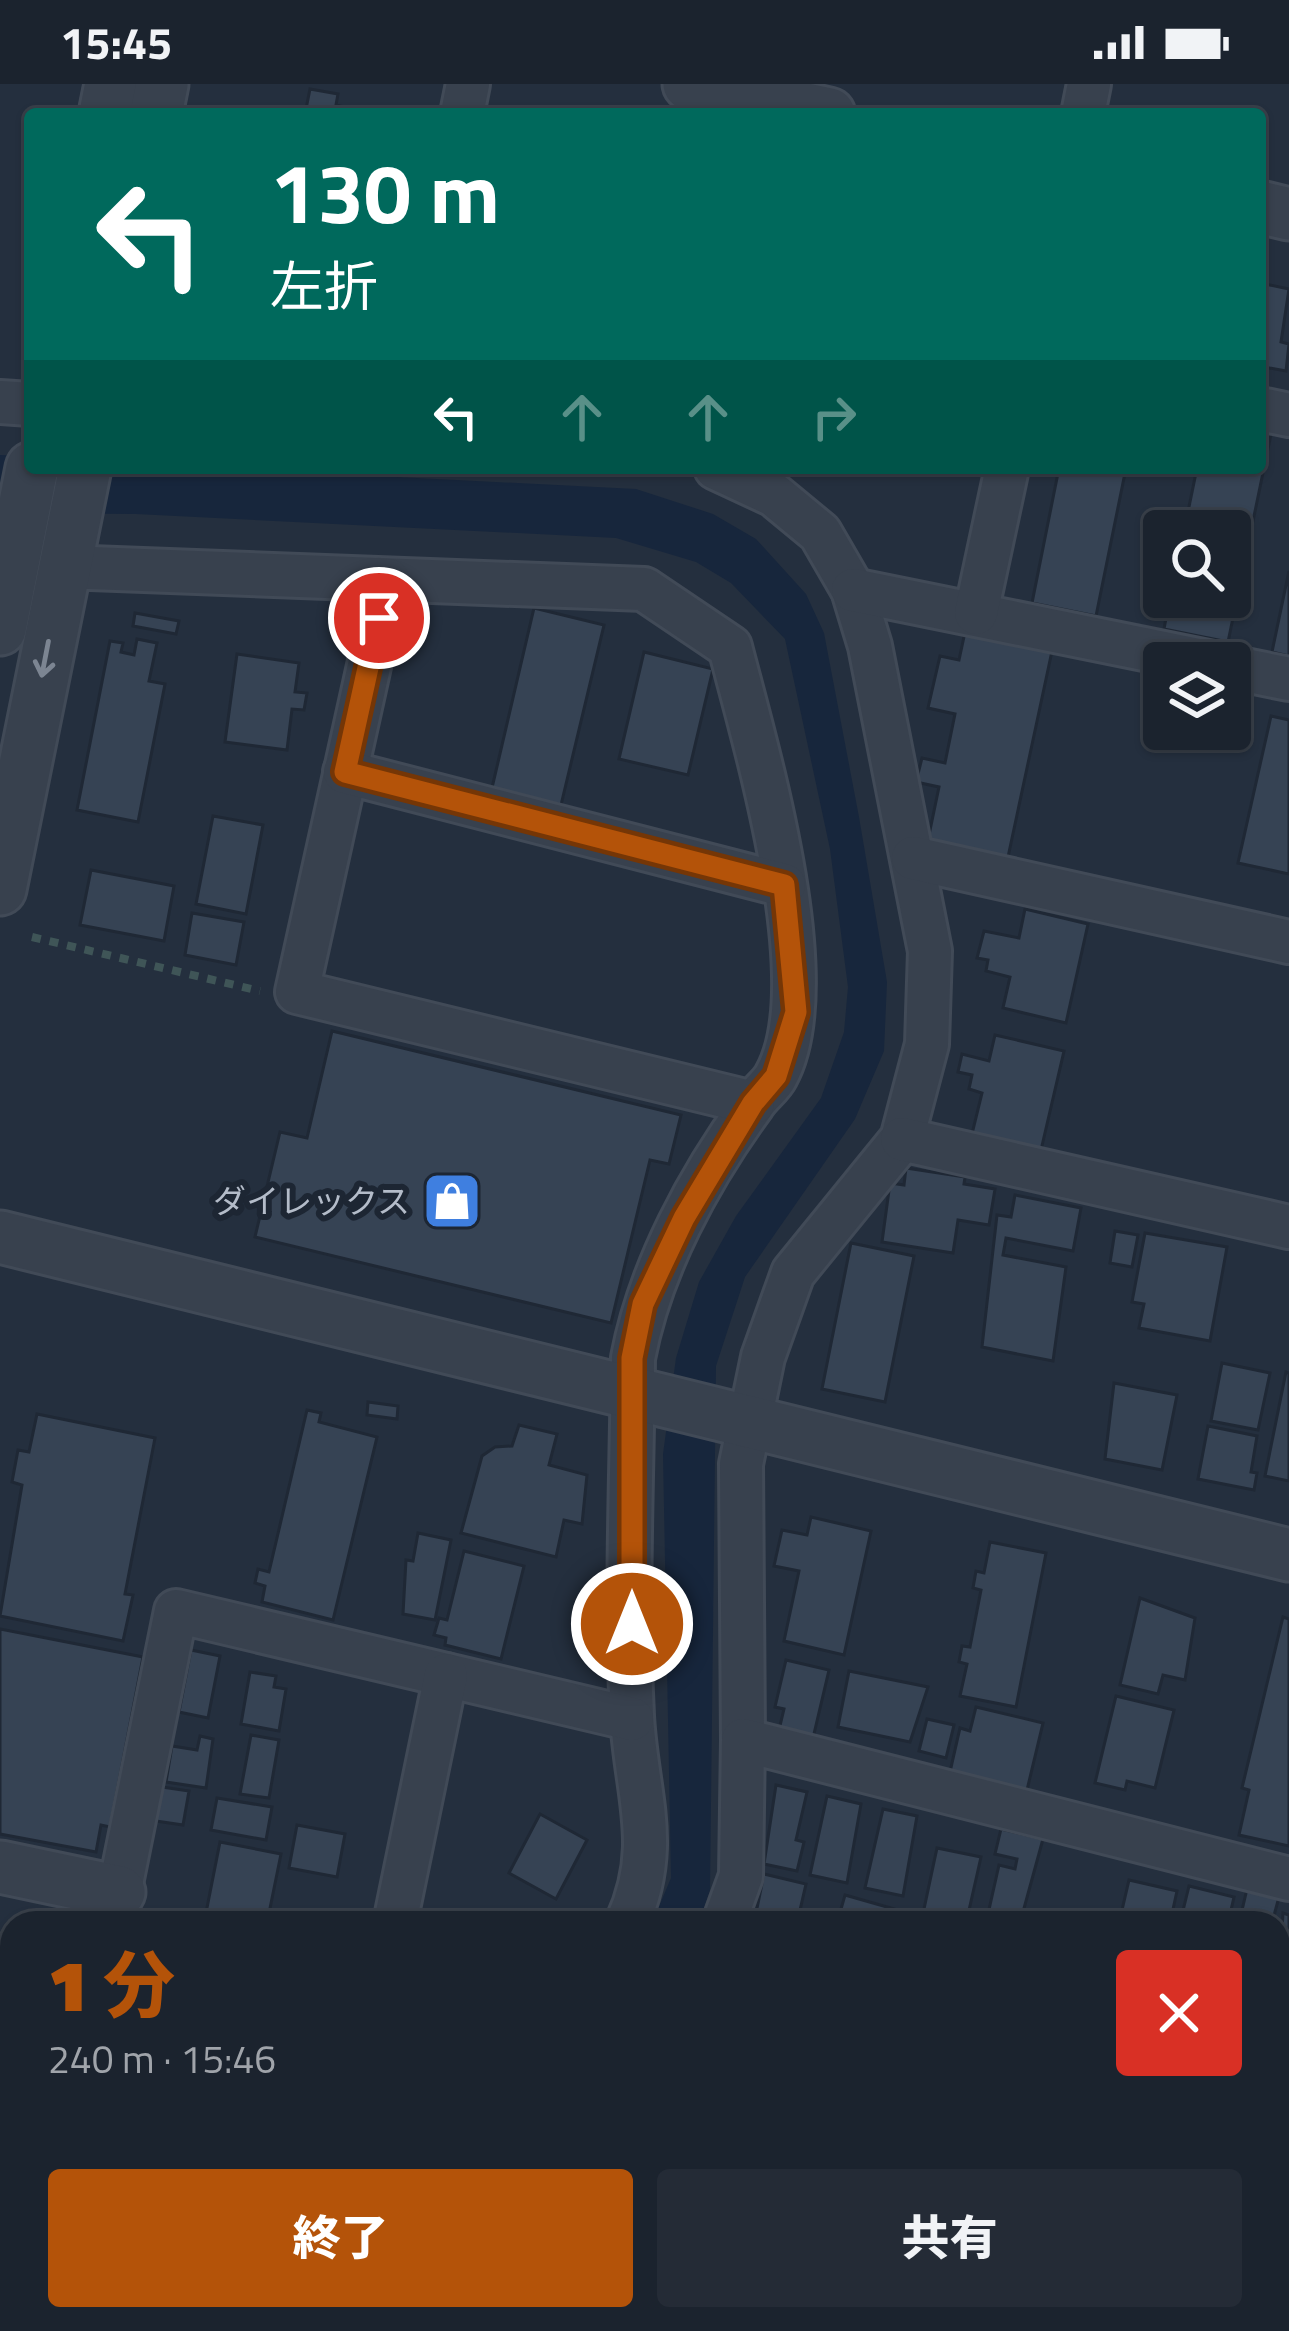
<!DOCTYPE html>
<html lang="ja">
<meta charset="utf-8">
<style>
body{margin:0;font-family:"Titillium Web","Noto Sans JP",sans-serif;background:#242b36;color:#f1f3f6;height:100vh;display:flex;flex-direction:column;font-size:45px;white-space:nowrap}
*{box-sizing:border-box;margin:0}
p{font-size:39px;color:#a0a4aa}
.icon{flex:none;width:66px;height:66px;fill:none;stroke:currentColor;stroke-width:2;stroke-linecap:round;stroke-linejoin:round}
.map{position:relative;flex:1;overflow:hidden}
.drawer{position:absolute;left:0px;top:1827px;width:1290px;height:420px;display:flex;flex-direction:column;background:#1b232e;border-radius:36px 36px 0 0;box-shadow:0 3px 9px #0004,0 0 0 3px #39404a}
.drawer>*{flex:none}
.guide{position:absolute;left:24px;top:24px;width:1242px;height:366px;border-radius:12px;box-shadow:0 3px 9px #0004,0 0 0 3px #39404a;background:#00695c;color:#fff;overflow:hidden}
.buttons{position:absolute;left:1143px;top:426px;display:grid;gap:24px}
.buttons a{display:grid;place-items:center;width:108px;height:108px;border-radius:12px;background:#1b232e;box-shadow:0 3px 9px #0004,0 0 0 3px #39404a;font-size:60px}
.pin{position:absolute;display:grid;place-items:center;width:102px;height:102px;color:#fff;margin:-51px;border:6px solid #fff;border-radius:50%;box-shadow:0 3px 12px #0007}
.me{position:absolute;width:132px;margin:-66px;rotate:0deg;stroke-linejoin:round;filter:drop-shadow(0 0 9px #0008)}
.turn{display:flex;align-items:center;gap:42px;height:252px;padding:0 48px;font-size:54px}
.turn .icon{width:156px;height:156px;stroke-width:2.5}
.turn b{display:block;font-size:84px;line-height:102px}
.lanes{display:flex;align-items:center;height:114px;padding:0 48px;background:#0003;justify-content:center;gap:60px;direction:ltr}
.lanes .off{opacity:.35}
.round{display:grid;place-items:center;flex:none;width:126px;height:126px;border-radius:12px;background:#242b36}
.overview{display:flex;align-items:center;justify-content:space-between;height:204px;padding:0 48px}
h1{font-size:72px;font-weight:800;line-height:90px;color:#b45309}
.primary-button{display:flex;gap:24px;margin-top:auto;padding:24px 48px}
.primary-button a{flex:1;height:138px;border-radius:12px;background:#b45309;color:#fff;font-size:48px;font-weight:800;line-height:138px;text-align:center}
.primary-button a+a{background:#242b36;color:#f1f3f6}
.status{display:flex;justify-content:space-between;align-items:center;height:84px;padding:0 60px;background:#1b232e;direction:ltr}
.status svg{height:33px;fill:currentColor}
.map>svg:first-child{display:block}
</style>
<div class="status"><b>15:45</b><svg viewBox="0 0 49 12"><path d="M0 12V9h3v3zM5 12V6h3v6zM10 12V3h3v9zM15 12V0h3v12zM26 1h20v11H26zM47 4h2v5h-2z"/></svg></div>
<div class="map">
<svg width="1289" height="2247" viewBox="0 0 1289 2247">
<rect width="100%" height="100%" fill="#242f3e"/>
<polygon fill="#17263c" points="0,371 30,372 30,384 217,384 636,405 713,430 756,455 806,510 824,549 859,733 887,898 884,967 855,1035 745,1193 716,1282 710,1806 699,1839 652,1839 671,1794 663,1370 676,1274 699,1198 736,1132 821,1014 844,948 848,903 830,765 785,555 731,499 696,478 616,454 136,430 0,429"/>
<g fill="#364354" stroke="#1f2835" stroke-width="3">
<polygon points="310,5 338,10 336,21 373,30 305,30"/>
<polygon points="1260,199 1289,205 1281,258 1289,260 1286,287 1264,283 1260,300"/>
<polygon points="1260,348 1271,350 1228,558 1164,545 1170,513 1230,513 1230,447 1184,447 1197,384 1260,384"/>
<polygon points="1059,384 1126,384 1096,532 1032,519"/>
<polygon points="1289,487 1289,572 1272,568"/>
<polygon points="534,524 604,541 561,721 492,704"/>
<polygon points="135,529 179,537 176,550 133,542"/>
<polygon points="965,548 1052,567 1008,773 928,756 939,703 916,698 922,674 945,679 955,630 928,624 940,572 959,576"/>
<polygon points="137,555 157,559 149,597 165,600 138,738 77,726 110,557 123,559 121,568 134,571"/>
<polygon points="644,568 713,585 688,691 619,675"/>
<polygon points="237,570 299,579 295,608 307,609 304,626 292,625 287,666 225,658"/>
<polygon points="1271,632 1289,636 1289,790 1238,779"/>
<polygon points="213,732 263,741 246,830 196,820"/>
<polygon points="91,786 174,802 164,857 80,841"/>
<polygon points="1025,825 1088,840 1066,939 1003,924 1010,893 986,887 988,876 977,874 984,847 1019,854"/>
<polygon points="192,829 244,838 236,881 185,871"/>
<polygon points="332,947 681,1031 669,1080 650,1076 611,1239 255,1153 280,1048 307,1054"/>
<polygon points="995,951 1064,967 1041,1066 972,1050 982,1009 969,1005 972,991 958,988 962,970 989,977"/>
<polygon points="906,1084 965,1093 964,1100 995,1105 989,1141 958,1136 953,1169 882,1158 890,1099 904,1101"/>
<polygon points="1015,1111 1081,1124 1073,1167 1006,1154 1003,1171 1066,1183 1053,1277 982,1263 997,1131 1011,1133"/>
<polygon points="1115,1147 1138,1151 1132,1183 1110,1179"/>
<polygon points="1145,1149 1227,1163 1210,1257 1139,1244 1144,1220 1132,1218"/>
<polygon points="851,1159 914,1172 885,1318 822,1305"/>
<polygon points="1222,1279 1270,1289 1258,1346 1211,1337"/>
<polygon points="1286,1288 1289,1289 1289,1397 1265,1392"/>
<polygon points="1114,1299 1177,1311 1162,1386 1105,1375"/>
<polygon points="368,1318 398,1322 397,1335 367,1331"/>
<polygon points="307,1326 321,1329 319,1338 377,1353 333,1536 262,1518 265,1502 255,1499 258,1485 269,1488"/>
<polygon points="37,1330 155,1354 125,1510 133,1511 123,1557 0,1532 22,1401 12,1398 18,1366 29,1368"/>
<polygon points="519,1341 557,1350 549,1381 587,1391 582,1440 564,1436 556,1473 461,1449 482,1372 495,1363 512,1362"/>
<polygon points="1208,1342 1257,1352 1251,1388 1257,1389 1254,1406 1198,1395"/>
<polygon points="811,1433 871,1447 844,1571 784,1557 799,1487 774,1482 782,1446 807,1451"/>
<polygon points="418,1449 451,1456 435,1536 403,1530 406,1476 413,1477"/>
<polygon points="990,1458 1046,1469 1016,1623 960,1612 967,1580 959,1578 962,1562 970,1563 981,1506 973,1504 976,1487 984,1489"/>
<polygon points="464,1467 524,1482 501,1575 445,1561 446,1554 434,1551 439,1534 447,1536"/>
<polygon points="1140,1514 1195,1534 1185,1596 1163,1591 1158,1610 1120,1601"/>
<polygon points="1283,1533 1289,1535 1289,1762 1239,1751 1249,1706 1242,1704"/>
<polygon points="0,1545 143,1573 110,1743 101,1741 96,1768 0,1750"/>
<polygon points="191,1566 220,1572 208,1634 179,1628"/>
<polygon points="786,1576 829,1586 813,1654 779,1646 784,1625 775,1623"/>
<polygon points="849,1587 928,1603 910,1658 838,1643"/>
<polygon points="250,1588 276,1592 274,1603 286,1605 279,1647 241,1640"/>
<polygon points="1116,1612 1174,1626 1155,1704 1127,1697 1125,1706 1095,1699"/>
<polygon points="976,1623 1043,1639 1027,1706 950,1688 960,1644 970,1647"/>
<polygon points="927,1635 954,1641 946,1674 919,1667"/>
<polygon points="251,1651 279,1656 269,1714 240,1710"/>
<polygon points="200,1652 213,1655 206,1704 166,1698 172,1662 197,1666"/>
<polygon points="776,1701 807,1708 796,1756 804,1758 797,1787 764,1780"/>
<polygon points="162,1703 189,1707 183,1741 156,1737"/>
<polygon points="827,1712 861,1720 847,1799 810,1791"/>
<polygon points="217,1714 272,1723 266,1756 211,1746"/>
<polygon points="883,1725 917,1732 903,1812 865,1804"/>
<polygon points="540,1730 587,1756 556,1815 509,1789"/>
<polygon points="297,1741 345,1750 337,1793 289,1784"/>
<polygon points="1001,1745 1043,1755 1020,1839 986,1839 999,1781 1015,1785 1017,1775 995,1770"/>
<polygon points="220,1758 281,1770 267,1839 204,1839"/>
<polygon points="937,1764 981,1773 967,1835 924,1825"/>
<polygon points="764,1790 806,1800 797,1839 754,1839"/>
<polygon points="1129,1796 1177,1807 1170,1839 1119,1839"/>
<polygon points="1189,1802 1234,1813 1228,1839 1180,1839"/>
<polygon points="1247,1805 1279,1813 1272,1839 1239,1839"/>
<polygon points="845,1811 894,1825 894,1839 837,1839"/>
<polygon points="1283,1829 1289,1831 1289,1916 1278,1913"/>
<polygon points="1278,1917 1289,1920 1287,1993 1278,1991"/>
<polygon points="524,2235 834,2235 843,2241 840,2247 511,2247"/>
</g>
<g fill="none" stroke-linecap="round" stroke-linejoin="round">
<defs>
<g id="minor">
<polyline points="462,30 468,0"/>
<polyline points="1083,30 1089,0"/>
<polyline points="0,318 30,320"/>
<polyline points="1260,325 1289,331"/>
<polyline points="716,384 774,411 820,449 853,506 870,562 930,867 927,960 902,1055 793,1189 763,1273 741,1380 743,1656"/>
<path d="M64,483L644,505L730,563C756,664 827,900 776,992C771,1002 759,1010 753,1020C699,1094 650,1184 633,1274C632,1393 626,1513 632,1632C636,1709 662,1763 627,1839"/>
<polyline points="388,496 297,908 753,1019"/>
<polyline points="853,506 1213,579"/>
<polyline points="976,529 1007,384"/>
<polyline points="1230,583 1289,595"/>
<polyline points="345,688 784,801"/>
<polyline points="913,774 1289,858"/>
<polyline points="902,1055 1289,1143"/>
<polyline points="113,1839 176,1527 632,1635"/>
<polyline points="395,1839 446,1591"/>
<polyline points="724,1839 741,1792 743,1656 1289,1795"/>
<polyline points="1278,2010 1289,2012"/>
<polyline points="1278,2210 1289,2156"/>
<polyline points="1077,2235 1135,2247"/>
<polyline points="433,2247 439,2235"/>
<polyline points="1273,2247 1273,2235"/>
</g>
<g id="tertiary">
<polyline points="689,0 829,30"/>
<polyline points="105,30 111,0"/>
<polyline points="156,30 162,0"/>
<polyline points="1260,123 1289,130"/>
<polyline points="0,545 32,384"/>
<polyline points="0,805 85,384"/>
<polyline points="0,1153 1289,1471"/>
<polyline points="0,1783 119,1808"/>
<polyline points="923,2247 929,2235"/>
</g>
</defs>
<use href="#minor" stroke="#414a57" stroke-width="48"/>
<use href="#tertiary" stroke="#414a57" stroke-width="57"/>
<polyline stroke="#3f5557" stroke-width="8" stroke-dasharray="9 9" stroke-linecap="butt" points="32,853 260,907"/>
<use href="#minor" stroke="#38414e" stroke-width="42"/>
<use href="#tertiary" stroke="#38414e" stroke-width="51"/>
</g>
<defs><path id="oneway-shaft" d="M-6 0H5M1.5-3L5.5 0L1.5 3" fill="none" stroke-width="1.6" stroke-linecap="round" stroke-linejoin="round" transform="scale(3)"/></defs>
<use stroke="#7c8592" href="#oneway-shaft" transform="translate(45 575) rotate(101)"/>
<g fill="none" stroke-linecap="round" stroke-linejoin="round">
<defs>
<polyline id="route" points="379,534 345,688 784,801 796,928 776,992 753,1019 684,1134 643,1220 632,1274 632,1540"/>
</defs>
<use href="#route" stroke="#753606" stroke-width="30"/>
<use href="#route" stroke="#b45309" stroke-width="21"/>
</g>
<defs>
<symbol id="shop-square" viewBox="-11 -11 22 22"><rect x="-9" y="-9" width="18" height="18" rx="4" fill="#3f7fe0" stroke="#1d2633"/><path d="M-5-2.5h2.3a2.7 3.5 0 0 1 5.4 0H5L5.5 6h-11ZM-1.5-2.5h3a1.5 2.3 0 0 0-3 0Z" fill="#fff"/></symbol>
</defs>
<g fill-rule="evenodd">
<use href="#shop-square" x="419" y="1084" width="66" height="66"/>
</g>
<g text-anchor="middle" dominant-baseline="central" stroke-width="12" stroke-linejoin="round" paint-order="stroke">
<g font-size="33" fill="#b4bcc9" stroke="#1d2633" text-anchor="end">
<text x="410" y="1117">ダイレックス</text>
</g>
</g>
</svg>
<div class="buttons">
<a><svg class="icon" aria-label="search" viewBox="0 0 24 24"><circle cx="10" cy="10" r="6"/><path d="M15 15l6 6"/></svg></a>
<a><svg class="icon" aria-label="layers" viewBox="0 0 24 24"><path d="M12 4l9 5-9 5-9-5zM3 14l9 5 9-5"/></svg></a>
</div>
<div class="pin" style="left:379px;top:534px;background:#d93025"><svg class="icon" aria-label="arrive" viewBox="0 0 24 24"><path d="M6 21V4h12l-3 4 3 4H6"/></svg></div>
<svg class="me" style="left:632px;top:1540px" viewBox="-20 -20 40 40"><circle r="17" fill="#b45309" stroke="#fff" stroke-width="3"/><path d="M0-11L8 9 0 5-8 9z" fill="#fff"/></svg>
<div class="guide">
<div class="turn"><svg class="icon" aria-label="left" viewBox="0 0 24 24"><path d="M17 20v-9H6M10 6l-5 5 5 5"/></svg><div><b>130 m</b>左折</div></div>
<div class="lanes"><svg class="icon" aria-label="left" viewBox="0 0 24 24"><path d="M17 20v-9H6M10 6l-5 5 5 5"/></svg><svg class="icon off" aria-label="ahead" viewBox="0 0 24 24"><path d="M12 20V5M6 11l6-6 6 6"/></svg><svg class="icon off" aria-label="ahead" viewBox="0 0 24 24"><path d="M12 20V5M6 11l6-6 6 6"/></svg><svg class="icon off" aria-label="right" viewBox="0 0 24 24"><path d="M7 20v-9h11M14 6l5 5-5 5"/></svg></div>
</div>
<section class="drawer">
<div class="overview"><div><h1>1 分</h1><p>240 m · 15:46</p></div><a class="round" style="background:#d93025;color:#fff"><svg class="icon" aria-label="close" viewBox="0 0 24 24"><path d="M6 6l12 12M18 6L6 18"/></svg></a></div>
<div class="primary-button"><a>終了</a><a>共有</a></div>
</section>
</div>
